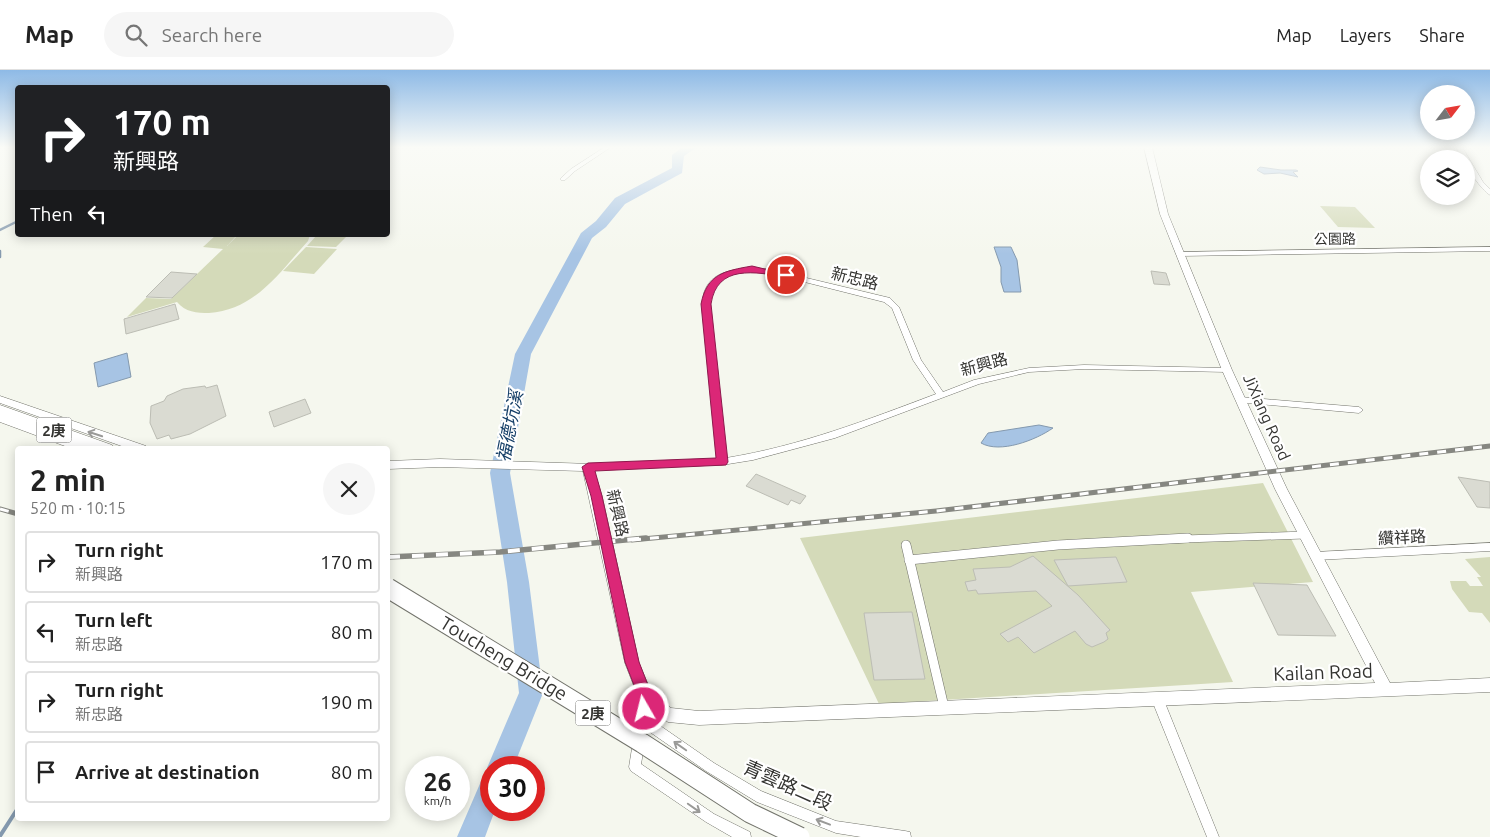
<!DOCTYPE html>
<meta charset="utf-8">
<style>
body{margin:0;font-family:Ubuntu,"Noto Sans TC",sans-serif;background:#f6f6f6;color:#222;height:100vh;display:flex;flex-direction:column;font-size:19px;white-space:nowrap}
*{box-sizing:border-box;margin:0}
p{font-size:16px;color:#767676}
.icon{flex:none;width:28px;height:28px;fill:none;stroke:currentColor;stroke-width:2;stroke-linecap:round;stroke-linejoin:round}
.map{position:relative;flex:1;overflow:hidden}
.side{position:absolute;left:15px;top:376px;width:375px;height:375px;display:flex;flex-direction:column;background:#fff;border-radius:5px;box-shadow:0 2px 12px #0003}
.side>*{flex:none}
.top-card{position:absolute;left:15px;top:15px;width:375px;height:152px;border-radius:5px;box-shadow:0 2px 12px #0003;background:#202124;color:#fff;overflow:hidden}
.needle{width:32px;rotate:59deg}
.buttons{position:absolute;left:1420px;top:15px;display:grid;gap:10px}
.buttons a{display:grid;place-items:center;width:55px;height:55px;border-radius:50%;background:#fff;box-shadow:0 2px 12px #0003;font-size:25px}
.speed{position:absolute;left:405px;top:686px;display:flex;gap:10px;font-size:25px;font-weight:700;text-align:center}
.speed>*{display:grid;place-content:center;width:65px;height:65px;border-radius:50%;background:#fff;box-shadow:0 2px 12px #0003;line-height:1}
.speed small{font-size:12px;font-weight:400}
.speed .limit{border:8px solid #d22;background:#fff;color:#111}
.pin{position:absolute;display:grid;place-items:center;width:42px;height:42px;color:#fff;margin:-21px;border:2px solid #fff;border-radius:50%;box-shadow:0 1px 5px #0007}
.me{position:absolute;width:55px;margin:-28px;rotate:352deg;stroke-linejoin:round;filter:drop-shadow(0 0 4px #0008)}
.turn{display:flex;align-items:center;gap:18px;height:105px;padding:0 15px;font-size:22px}
.turn .icon{width:65px;height:65px;stroke-width:2.5}
.turn b{display:block;font-size:35px;line-height:42px}
.then{display:flex;align-items:center;height:48px;padding:0 15px;background:#0003;gap:10px;font-size:19px}
.round{display:grid;place-items:center;flex:none;width:52px;height:52px;border-radius:26px;background:#f6f6f6}
.head{display:flex;align-items:center;justify-content:space-between;height:85px;padding:0 15px}
h1{font-size:30px;font-weight:700;line-height:38px}
ul{padding:0;list-style:none}
li{display:flex;align-items:center;gap:15px;height:62px;margin:0 10px 8px;padding:0 5px;border:2px solid #e0e0e0;border-radius:5px}
li div{flex:1}
li b{display:block;font-size:19px}
li em{font-style:normal}
header{display:flex;align-items:center;gap:30px;box-sizing:border-box;height:70px;padding:0 25px;background:#fff;border-bottom:1px solid #e0e0e0}
header strong{font-size:24px}
nav{display:flex;gap:28px;margin-inline-start:auto;font-size:18px}
.search{width:350px;height:45px;background:#f6f6f6;display:flex;align-items:center;gap:12px;box-sizing:border-box;padding:0 18px;border-radius:28px;color:#767676;font-size:19px}
.map>svg:first-child{display:block}
</style>
<header>
<strong>Map</strong>
<div class="search"><svg class="icon" aria-label="search" viewBox="0 0 24 24"><circle cx="10" cy="10" r="6"/><path d="M15 15l6 6"/></svg>Search here</div>
<nav><a>Map</a><a>Layers</a><a>Share</a></nav>
</header>
<div class="map">
<svg width="1490" height="767" viewBox="0 0 1490 767">
<rect width="100%" height="100%" fill="#f5f7ee"/>
<g fill="#d4dab9">
<polygon points="1320,136 1355,137 1375,158 1338,157"/>
<path d="M216,165H237L227,176L238,165H310L308,171C279,203 255,240 209,243C197,243 185,242 177,232L127,247L146,228L171,229L223,179L203,177Z"/>
<polygon points="317,165 347,166 336,177 307,176"/>
<polygon points="306,177 337,179 314,204 283,201"/>
<polygon points="1263,413 1313,512 1191,522 1233,612 879,634 800,468"/>
<polygon points="1490,487 1490,553 1482,543 1469,542 1452,519 1450,511 1466,511 1470,516 1483,516 1477,507 1481,507 1465,489"/>
</g>
<g fill="#a7c4e4" stroke="#8499ae">
<polygon points="1260,97 1281,100 1296,100 1298,101 1293,102 1298,107 1280,103 1264,104 1257,100"/>
<polygon points="994,177 1011,177 1017,190 1021,222 1004,222 1001,212 1001,197"/>
<polygon points="127,283 131,307 98,317 94,293"/>
<path d="M1039,355L1053,358C1036,370 1000,384 981,373L988,363Z"/>
</g>
<g fill="none" stroke-linecap="round" stroke-linejoin="round">
<g stroke="#8499ae" stroke-width="2.5">
<polyline points="0,160 18,151"/>
<polyline points="0,181 0,187"/>
</g>
<polyline stroke="#8499ae" stroke-width="4" points="0,766 18,738"/>
<polygon fill="#a7c4e4" fill-rule="evenodd" points="683,77 697,77 684,86 682,103 625,134 606,157 592,168 531,284 510,403 529,512 543,623 513,698 491,698 491,740 495,740 485,767 457,767 482,709 490,705 487,698 519,623 507,512 490,403 515,284 581,163 596,151 615,128 672,98 672,85"/>
</g>
<g fill="#dadbd2" stroke="#bcbdb4">
<polygon points="1151,201 1166,203 1170,215 1154,214"/>
<polygon points="171,202 197,204 172,228 146,227"/>
<polygon points="175,234 179,249 126,264 124,249"/>
<polygon points="217,315 226,346 190,364 171,369 169,365 157,369 150,353 151,336 164,331 167,326 183,319 205,316 206,318"/>
<polygon points="305,329 311,343 274,357 269,342"/>
<polygon points="756,404 806,426 800,434 791,430 788,435 746,416"/>
<polygon points="1458,407 1490,412 1490,438 1477,437"/>
<polygon points="1033,486 1078,525 1110,560 1106,563 1108,569 1104,572 1092,577 1086,574 1075,561 1034,583 1018,567 1008,572 1000,564 1052,536 1036,521 978,524 976,520 968,521 965,512 976,510 973,499 1010,497"/>
<polygon points="1116,487 1127,512 1068,516 1054,490"/>
<polygon points="1253,513 1307,515 1336,566 1278,565"/>
<polygon points="912,542 925,609 874,610 864,543"/>
</g>
<g fill="none" stroke-linecap="round" stroke-linejoin="round">
<defs>
<polyline id="pedestrian-far1" points="1155,470 1305,465"/>
<g id="pedestrian">
<polyline points="906,475 944,637"/>
<polyline points="909,490 1058,475 1188,468"/>
</g>
<g id="minor">
<polygon points="605,77 611,77 575,101 565,110 561,110 561,108 571,99"/>
<path d="M1456,77H1462L1483,112L1490,119V125C1481,119 1466,99 1466,89H1463Z"/>
<polygon points="1490,177 1490,181 1180,186 1177,184 1180,182"/>
<path d="M753,198L769,199L890,228L899,237L921,290L943,322L974,310L1029,298L1084,295L1227,298L1231,300L1227,302L1084,299L1029,302L979,314L835,368L753,390L722,395L585,399L584,397L588,394L717,389L702,234C703,229 703,223 706,218C714,201 736,199 753,198ZM753,202L769,203L884,232L892,238L913,290L936,324C867,350 800,376 726,388L710,234C710,229 710,223 713,218C720,204 739,203 753,202Z"/>
<polygon points="1240,327 1359,337 1363,340 1359,343 1237,332 1236,330 1237,328"/>
<polygon points="1490,473 1490,481 1316,490 1313,489 1311,486 1313,483 1316,482"/>
<polygon points="1157,623 1161,624 1163,628 1219,767 1207,767 1151,628 1153,624"/>
<polygon points="646,624 650,625 652,629 649,648 714,693 761,721 836,751 905,761 910,762 911,767 861,767 836,763 757,732 706,701 647,660 641,694 714,744 750,762 751,767 732,767 706,752 631,701 629,697 640,629 642,625"/>
</g>
<g id="tertiary">
<polygon points="1144,77 1152,77 1168,144 1232,300 1287,419 1390,613 1490,608 1490,622 699,655 668,652 641,634 625,593 583,401 440,397 388,399 388,391 440,389 592,394 602,426 639,593 652,624 671,638 699,641 1375,613 1275,419 1222,300 1160,144"/>
<polygon points="0,326 146,376 147,379 130,379 0,333"/>
<polygon points="0,344 89,376 90,379 73,379 0,352"/>
</g>
<polygon id="primary" points="0,335 112,375 114,379 91,379 0,345"/>
</defs>
<use href="#pedestrian-far1" stroke="#73746c" stroke-width="8"/>
<use href="#pedestrian" stroke="#73746c" stroke-width="10"/>
<use href="#minor" stroke="#73746c" stroke-width="1"/>
<use href="#tertiary" stroke="#73746c" stroke-width="1"/>
<use href="#primary" stroke="#73746c" stroke-width="1"/>
<use href="#pedestrian-far1" stroke="#fff" stroke-width="7"/>
<use href="#pedestrian" stroke="#fff" stroke-width="9"/>
<use href="#minor" fill="#fff" fill-rule="evenodd"/>
<use href="#tertiary" fill="#fff" fill-rule="evenodd"/>
<use href="#primary" fill="#fff" fill-rule="evenodd"/>
<defs>
<g id="rail-far1">
<polyline points="0,439 18,444"/>
<polyline points="632,470 936,441 1490,376"/>
</g>
<polyline id="rail" points="388,487 500,482 646,468"/>
</defs>
<use href="#rail-far1" stroke="#868781" stroke-width="5"/>
<use href="#rail" stroke="#868781" stroke-width="5.5"/>
<use href="#rail-far1" stroke="#fff" stroke-width="3" stroke-dasharray="9" stroke-linecap="butt"/>
<use href="#rail" stroke="#fff" stroke-width="4" stroke-dasharray="12" stroke-linecap="butt"/>
<defs>
<polyline id="primary-bridge" points="388,518 642,673 750,743 800,767"/>
</defs>
<use href="#primary-bridge" stroke="#73746c" stroke-width="21" stroke-linecap="butt"/>
<use href="#primary-bridge" stroke="#fff" stroke-width="19"/>
</g>
<defs><path id="oneway-shaft" d="M-6 0H5M1.5-3L5.5 0L1.5 3" fill="none" stroke-width="1.6" stroke-linecap="round" stroke-linejoin="round" transform="scale(1.25)"/></defs>
<g stroke="#9a9a98">
<use href="#oneway-shaft" transform="translate(95 364) rotate(-162)"/>
<use href="#oneway-shaft" transform="translate(680 676) rotate(-145)"/>
<use href="#oneway-shaft" transform="translate(694 738) rotate(35)"/>
<use href="#oneway-shaft" transform="translate(823 752) rotate(-159)"/>
</g>
<linearGradient id="sky" x2="0" y2="1"><stop stop-color="#8ebae6"/><stop offset="0.42" stop-color="#fafbf7"/><stop offset="1" stop-color="#fafbf7" stop-opacity="0"/></linearGradient>
<rect width="1490" height="184" fill="url(#sky)"/>
<path fill="#db2777" stroke="#8e194d" d="M752,196L790,205L786,207C755,202 717,194 711,234L728,392L726,395L595,401L602,426L639,592L653,628L649,644L644,646L639,644L637,639L639,628L625,592L591,426L582,397L588,393L716,388L701,234C707,204 724,201 752,196Z"/>
<g text-anchor="middle" dominant-baseline="central" stroke-width="4.5" stroke-linejoin="round" paint-order="stroke">
<g font-size="14" fill="#343431" stroke="#fff">
<text transform="translate(1335 169) rotate(-1)">公園路</text>
</g>
<g fill="#fff" stroke="#71716f" stroke-width="1">
<rect x="36.5" y="347.5" width="35" height="25" rx="4"/>
<rect x="575.5" y="630.5" width="35" height="25" rx="4"/>
</g>
<g font-size="15" font-weight="bold" fill="#343431">
<text x="54" y="360">2庚</text>
<text x="593" y="643">2庚</text>
</g>
<g font-size="16" fill="#343431" stroke="#fff">
<text transform="translate(855 208) rotate(14)">新忠路</text>
<text transform="translate(984 294) rotate(-15)">新興路</text>
<text transform="translate(1267 347) rotate(66)">JiXiang Road</text>
<text transform="translate(618 443) rotate(77)">新興路</text>
<text transform="translate(1402 467) rotate(-3)">纘祥路</text>
</g>
<g font-size="18" font-style="italic" fill="#143e67" stroke="#fff">
<text transform="translate(509 356) rotate(-79)">福德坑溪</text>
</g>
<g font-size="19" fill="#343431" stroke="#fff">
<text transform="translate(504 588) rotate(31)">Toucheng Bridge</text>
<text transform="translate(1323 602) rotate(-2)">Kailan Road</text>
<text transform="translate(788 715) rotate(24)">青雲路二段</text>
</g>
</g>
</svg>
<div class="buttons">
<a><svg class="needle" viewBox="-14 -14 28 28"><path d="M0-13l5 13h-10z" fill="#e53935"/><path d="M0 13l5-13h-10z" fill="#767676"/></svg></a>
<a><svg class="icon" aria-label="layers" viewBox="0 0 24 24"><path d="M12 4l9 5-9 5-9-5zM3 14l9 5 9-5"/></svg></a>
</div>
<div class="speed"><div>26<small>km/h</small></div><div class="limit">30</div></div>
<div class="pin" style="left:786px;top:205px;background:#d93025"><svg class="icon" aria-label="arrive" viewBox="0 0 24 24"><path d="M6 21V4h12l-3 4 3 4H6"/></svg></div>
<svg class="me" style="left:644px;top:639px" viewBox="-20 -20 40 40"><circle r="17" fill="#db2777" stroke="#fff" stroke-width="3"/><path d="M0-11L8 9 0 5-8 9z" fill="#fff"/></svg>
<div class="top-card">
<div class="turn"><svg class="icon" aria-label="right" viewBox="0 0 24 24"><path d="M7 20v-9h11M14 6l5 5-5 5"/></svg><div><b>170 m</b>新興路</div></div>
<div class="then">Then<svg class="icon" aria-label="left" viewBox="0 0 24 24"><path d="M17 20v-9H6M10 6l-5 5 5 5"/></svg></div>
</div>
<section class="side">
<div class="head"><div><h1>2 min</h1><p>520 m · 10:15</p></div><a class="round"><svg class="icon" aria-label="close" viewBox="0 0 24 24"><path d="M6 6l12 12M18 6L6 18"/></svg></a></div>
<ul>
<li><svg class="icon" aria-label="right" viewBox="0 0 24 24"><path d="M7 20v-9h11M14 6l5 5-5 5"/></svg><div><b>Turn right</b><p>新興路</p></div><em>170 m</em></li>
<li><svg class="icon" aria-label="left" viewBox="0 0 24 24"><path d="M17 20v-9H6M10 6l-5 5 5 5"/></svg><div><b>Turn left</b><p>新忠路</p></div><em>80 m</em></li>
<li><svg class="icon" aria-label="right" viewBox="0 0 24 24"><path d="M7 20v-9h11M14 6l5 5-5 5"/></svg><div><b>Turn right</b><p>新忠路</p></div><em>190 m</em></li>
<li><svg class="icon" aria-label="arrive" viewBox="0 0 24 24"><path d="M6 21V4h12l-3 4 3 4H6"/></svg><div><b>Arrive at destination</b></div><em>80 m</em></li>
</ul>
</section>
</div>
